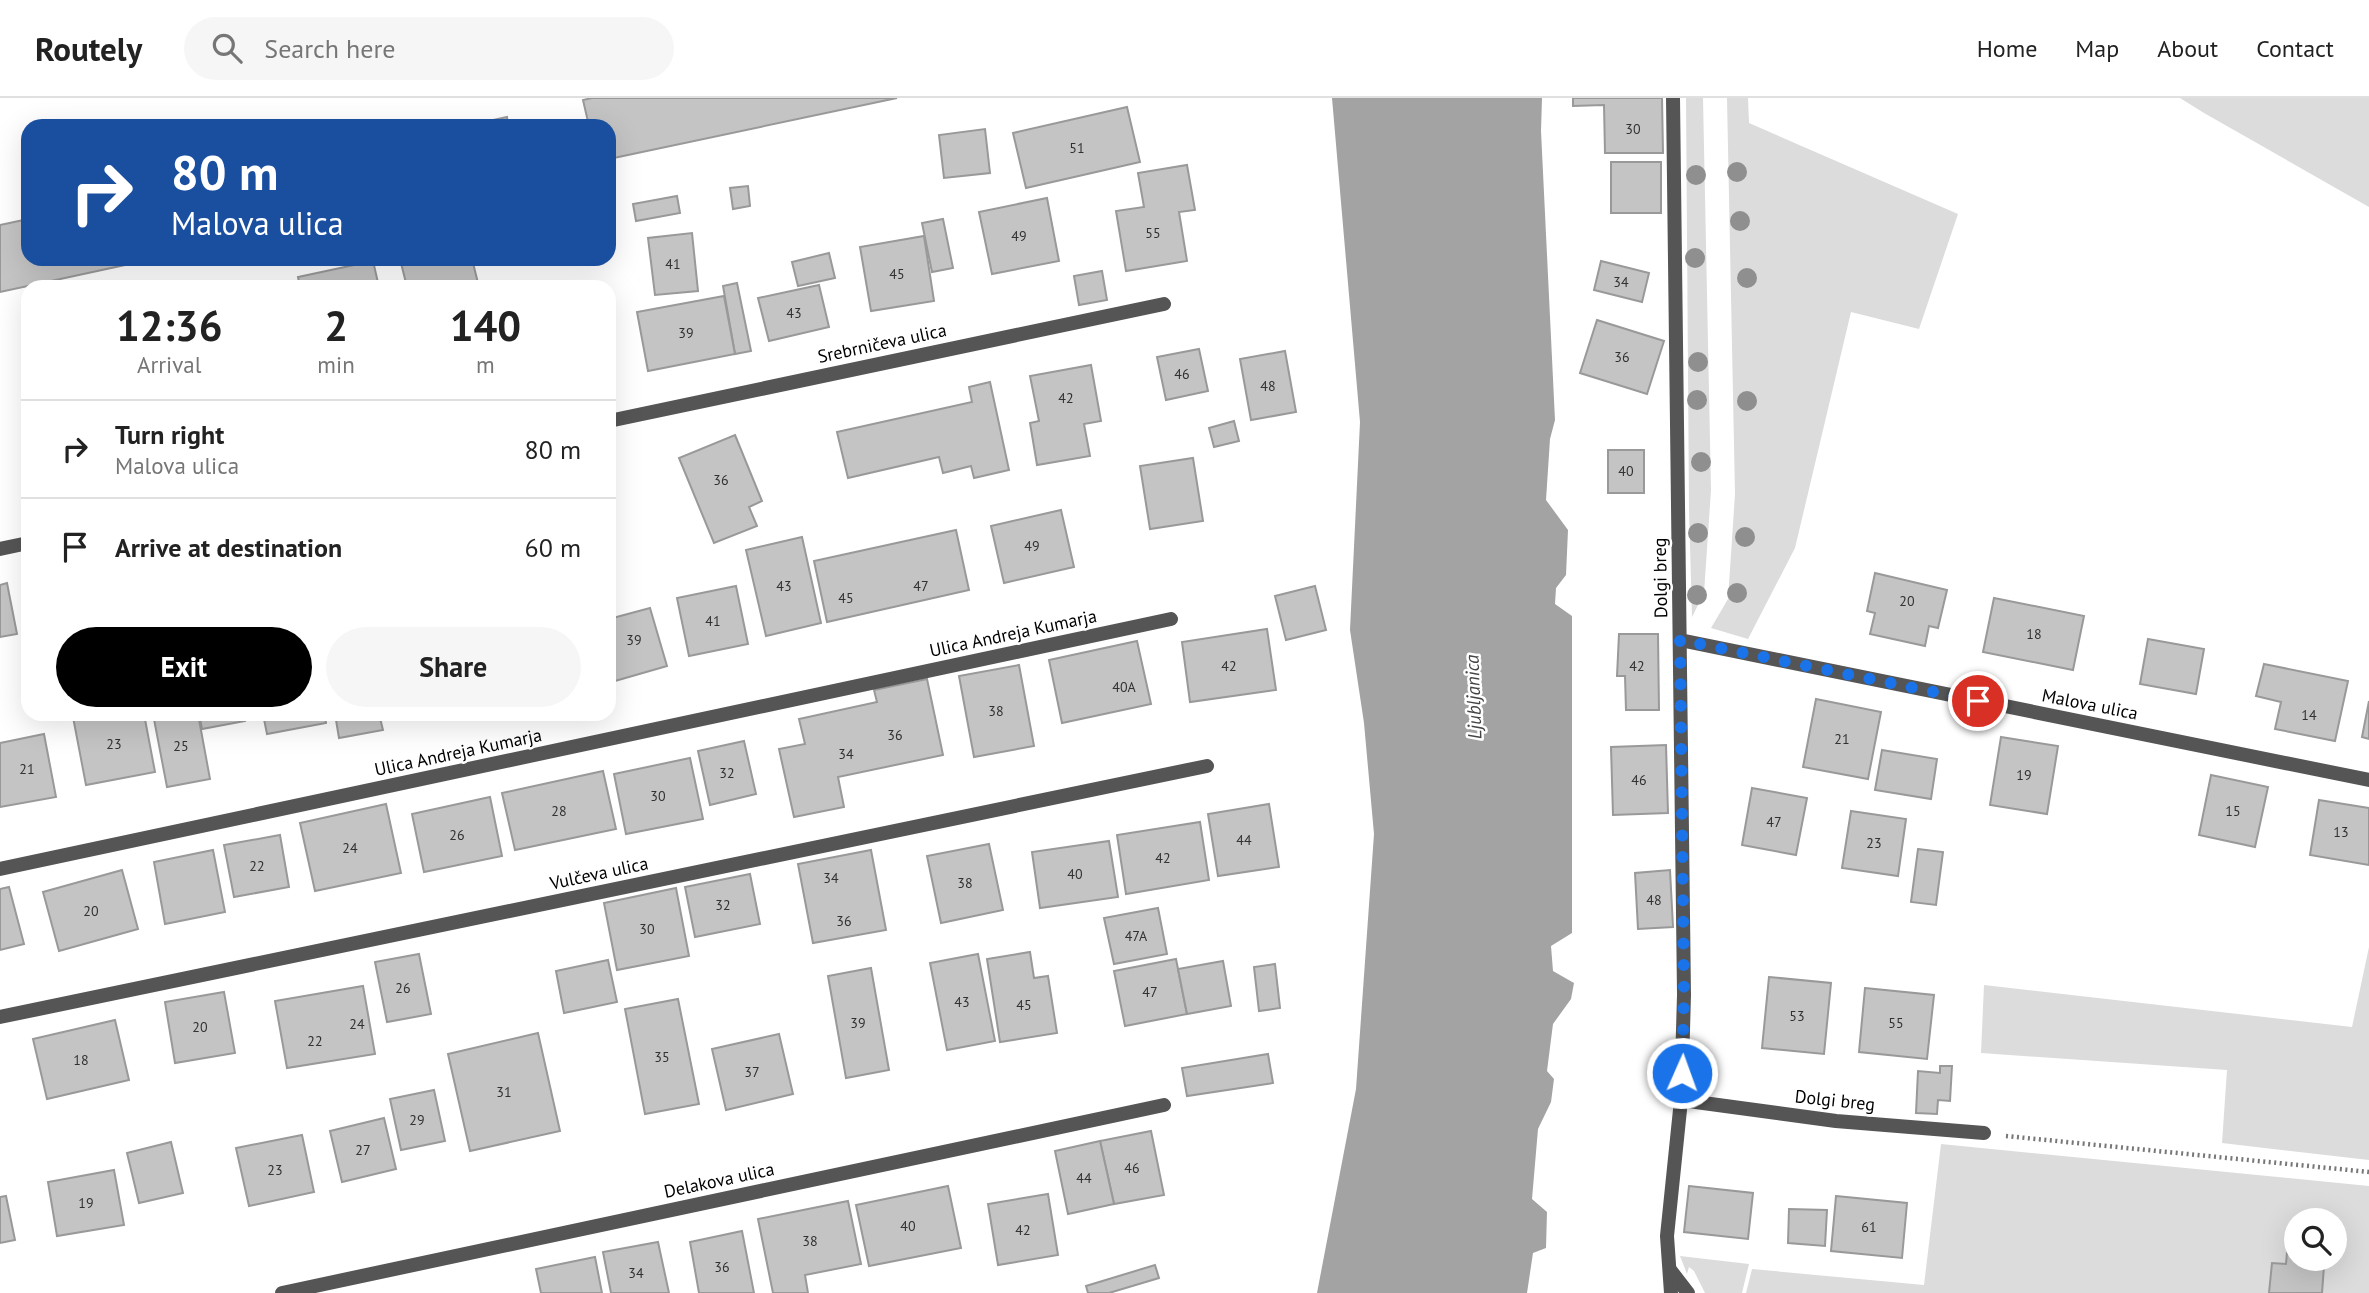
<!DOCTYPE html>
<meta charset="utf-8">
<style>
body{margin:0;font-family:"PT Sans",sans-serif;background:#f6f6f6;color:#222;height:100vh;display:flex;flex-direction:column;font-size:26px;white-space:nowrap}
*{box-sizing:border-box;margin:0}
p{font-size:23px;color:#767676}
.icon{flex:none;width:38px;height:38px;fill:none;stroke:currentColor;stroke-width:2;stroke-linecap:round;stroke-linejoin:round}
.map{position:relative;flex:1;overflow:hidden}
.drawer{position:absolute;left:21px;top:182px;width:595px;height:441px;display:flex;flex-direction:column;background:#fff;border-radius:21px;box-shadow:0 7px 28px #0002}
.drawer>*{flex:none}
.top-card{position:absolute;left:21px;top:21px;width:595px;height:147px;border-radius:21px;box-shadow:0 7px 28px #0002;background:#1a4fa0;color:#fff;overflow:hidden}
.buttons{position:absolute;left:2284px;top:1110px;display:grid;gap:14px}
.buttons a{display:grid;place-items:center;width:63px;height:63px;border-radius:50%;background:#fff;box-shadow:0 7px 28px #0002;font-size:35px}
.pin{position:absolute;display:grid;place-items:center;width:60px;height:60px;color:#fff;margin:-30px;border:4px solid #fff;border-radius:50%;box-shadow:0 2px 7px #0007}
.me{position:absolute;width:77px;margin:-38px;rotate:2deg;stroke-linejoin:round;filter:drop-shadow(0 0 5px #0008)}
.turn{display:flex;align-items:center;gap:24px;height:147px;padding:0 35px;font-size:32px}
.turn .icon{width:91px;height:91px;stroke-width:2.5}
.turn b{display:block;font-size:49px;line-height:60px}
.eta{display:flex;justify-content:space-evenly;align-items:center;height:119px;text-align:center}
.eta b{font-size:42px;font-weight:800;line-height:49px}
.button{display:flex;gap:14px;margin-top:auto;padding:14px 35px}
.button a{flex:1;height:80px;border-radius:42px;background:#000;color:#fff;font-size:28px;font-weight:800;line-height:80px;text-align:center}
.button a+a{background:#f6f6f6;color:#222}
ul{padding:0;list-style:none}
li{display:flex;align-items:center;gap:21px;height:98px;padding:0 35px;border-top:2px solid #e0e0e0}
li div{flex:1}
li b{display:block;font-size:26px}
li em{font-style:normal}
header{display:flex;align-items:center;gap:42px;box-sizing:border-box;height:98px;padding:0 35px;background:#fff;border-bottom:2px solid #e0e0e0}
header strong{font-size:33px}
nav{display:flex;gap:38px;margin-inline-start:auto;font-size:24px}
.search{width:490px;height:63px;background:#f6f6f6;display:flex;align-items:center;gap:18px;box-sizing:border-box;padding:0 24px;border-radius:38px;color:#767676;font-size:26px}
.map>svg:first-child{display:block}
</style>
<header>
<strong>Routely</strong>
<div class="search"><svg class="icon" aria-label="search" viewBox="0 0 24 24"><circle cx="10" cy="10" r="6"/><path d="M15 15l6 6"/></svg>Search here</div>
<nav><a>Home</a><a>Map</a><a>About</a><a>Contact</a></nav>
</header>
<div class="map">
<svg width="2369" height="1195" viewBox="0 0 2369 1195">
<rect width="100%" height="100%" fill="#fff"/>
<g fill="#dcdcdc" fill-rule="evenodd">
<polygon points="1686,0 1703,0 1711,392 1704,495 1692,519 1689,412"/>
<polygon points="1727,0 1748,0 1749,25 1958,116 1919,231 1851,214 1795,450 1748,541 1711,530 1728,501 1735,396"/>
<polygon points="2180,0 2369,0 2369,109 2204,15"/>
<polygon points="2369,849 2369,1062 2222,1045 2227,972 1981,955 1984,887 2352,929"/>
<path d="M1941,1046L2369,1088V1195H1746L1752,1171L1924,1187ZM2296,1122H2334V1160H2296Z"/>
<polygon points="1680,1158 1749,1166 1742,1195 1705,1195 1694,1173 1689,1169 1687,1176"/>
</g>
<polygon fill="#a3a3a3" points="1332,0 1542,0 1541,33 1555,322 1550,341 1546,402 1568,432 1566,477 1556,490 1555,506 1572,518 1572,835 1551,848 1553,873 1574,885 1571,901 1553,926 1547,973 1554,981 1551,1004 1538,1031 1532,1101 1547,1114 1546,1150 1533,1155 1527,1195 1317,1195 1356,991 1374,736 1364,625 1350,532 1360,324"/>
<g fill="#c4c4c4" stroke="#999" stroke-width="2">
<polygon points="592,0 897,0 609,61 609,28 589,28 583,2"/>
<polygon points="1573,0 1662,0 1663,55 1605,55 1604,7 1573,8"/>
<polygon points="1127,9 1140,64 1026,90 1013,35"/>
<polygon points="507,19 508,28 466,28"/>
<polygon points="985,31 990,75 944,80 939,37"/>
<rect x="1611" y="64" width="50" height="51"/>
<polygon points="1187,67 1195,112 1179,114 1187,163 1126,173 1116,113 1144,109 1138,75"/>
<polygon points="748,88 750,108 733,111 730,90"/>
<polygon points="677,98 680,115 636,123 633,106"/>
<polygon points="1047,100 1059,163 992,176 979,114"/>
<polygon points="28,121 28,161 153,161 0,194 0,127"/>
<polygon points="943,121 953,170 932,174 922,125"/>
<polygon points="692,135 698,193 655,197 648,140"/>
<polygon points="924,138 934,203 871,213 860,149"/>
<polygon points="829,155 835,180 798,188 792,164"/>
<polygon points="400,161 472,161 479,189 407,189"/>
<polygon points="373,163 379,189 300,189 298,179"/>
<polygon points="1601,163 1649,175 1642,204 1594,192"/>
<polygon points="1102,173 1107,202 1079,207 1074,178"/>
<polygon points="737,185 751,253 735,256 723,188"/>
<polygon points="819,187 829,229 769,243 758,200"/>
<polygon points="724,198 735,256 648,273 637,214"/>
<polygon points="1597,222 1664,243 1647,296 1580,275"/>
<polygon points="1199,251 1208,293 1166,302 1157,259"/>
<polygon points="1285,253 1296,314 1251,322 1240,261"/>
<polygon points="1091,267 1101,323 1084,326 1090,358 1037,367 1030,325 1039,323 1030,278"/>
<polygon points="990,284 1009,372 974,380 971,368 943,375 939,359 848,380 837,334 972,304 969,289"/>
<polygon points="1234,323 1239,343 1214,349 1209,330"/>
<polygon points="735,337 762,403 749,409 757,428 714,445 679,360"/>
<rect x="1608" y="352" width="36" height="43"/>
<polygon points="1193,360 1203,423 1150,431 1140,368"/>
<polygon points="1061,412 1074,469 1004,485 991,428"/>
<polygon points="956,432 969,492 827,524 814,463"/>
<polygon points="802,439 821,525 766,538 746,452"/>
<polygon points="1875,475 1947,492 1938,530 1929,528 1925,548 1870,536 1875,515 1867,513"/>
<polygon points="7,485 17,536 0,539 0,487"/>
<polygon points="736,488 748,546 689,558 677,500"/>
<polygon points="1315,488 1326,532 1286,542 1275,498"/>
<polygon points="1994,500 2084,518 2073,572 1983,554"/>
<polygon points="650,510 667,568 615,583 609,563 609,521"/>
<polygon points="1267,531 1276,592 1190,604 1182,544"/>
<polygon points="1619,536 1658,536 1659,612 1626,612 1625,578 1617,578"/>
<polygon points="2148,541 2204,551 2196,596 2140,586"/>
<polygon points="1137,543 1151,606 1062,625 1049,562"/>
<polygon points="2264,566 2348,583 2335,643 2275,631 2281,604 2256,598"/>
<polygon points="1019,567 1034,648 974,659 959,578"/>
<polygon points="927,581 943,657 838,679 844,709 794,719 779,651 805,646 799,621 877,604 874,592"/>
<polygon points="1816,601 1881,614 1868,681 1803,669"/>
<polygon points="2369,603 2369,641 2362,639"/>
<polygon points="91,616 144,616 155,674 86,687 73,619"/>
<polygon points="153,616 198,616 210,681 167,689"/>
<polygon points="199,616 244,616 245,623 202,631"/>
<polygon points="263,616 325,616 326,625 267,636"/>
<polygon points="335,616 379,616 383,632 339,640"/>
<polygon points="44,636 56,699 0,709 0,645"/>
<polygon points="2001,639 2058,648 2047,716 1990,707"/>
<polygon points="744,643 756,696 710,707 698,653"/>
<polygon points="1666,647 1668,715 1613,717 1611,649"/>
<polygon points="1882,652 1937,661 1931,701 1875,692"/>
<polygon points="690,660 703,721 626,736 614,676"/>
<polygon points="603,673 616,731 515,752 502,695"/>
<polygon points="2211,677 2268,689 2255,749 2199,737"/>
<polygon points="1752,690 1807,700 1796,757 1742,747"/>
<polygon points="490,699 502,758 424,774 412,716"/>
<polygon points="2319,702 2369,710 2369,767 2310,757"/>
<polygon points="386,706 401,775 315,793 300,725"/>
<polygon points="1269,706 1279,769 1218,778 1208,716"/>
<polygon points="1851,713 1906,721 1898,778 1842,770"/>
<polygon points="1200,724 1209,782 1126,796 1117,737"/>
<polygon points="280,737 289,789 234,799 224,747"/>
<polygon points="1109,743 1118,799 1040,810 1032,754"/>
<polygon points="989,746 1003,812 941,825 927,758"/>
<polygon points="1918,751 1943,754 1936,807 1911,804"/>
<polygon points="213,752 225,814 165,826 154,764"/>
<polygon points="871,752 886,832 813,845 798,766"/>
<polygon points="122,772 138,831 59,853 43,794"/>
<polygon points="1670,772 1673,829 1638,831 1635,775"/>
<polygon points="750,776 760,826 695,839 685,789"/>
<polygon points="9,789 24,846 0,852 0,791"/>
<polygon points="676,790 689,858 617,872 604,805"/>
<polygon points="1158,810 1167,856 1114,866 1104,820"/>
<polygon points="1030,854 1034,880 1048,878 1057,935 1000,944 987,861"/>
<polygon points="419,856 431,916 387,924 375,864"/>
<polygon points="978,856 995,943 947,952 930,865"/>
<polygon points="1176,861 1187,916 1125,928 1114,873"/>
<polygon points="608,862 617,904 564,915 556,873"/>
<polygon points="1223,863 1231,908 1187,916 1178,871"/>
<polygon points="1275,866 1280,910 1259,913 1254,869"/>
<polygon points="871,870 889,972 846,980 828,878"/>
<polygon points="1769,879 1831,885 1824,956 1762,950"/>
<polygon points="363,888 375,956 287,970 275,903"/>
<polygon points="1865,890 1934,897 1927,961 1859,954"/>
<polygon points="224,894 235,955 175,965 165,904"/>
<polygon points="678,901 699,1006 645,1016 625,911"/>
<polygon points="115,922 129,982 47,1001 33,941"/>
<polygon points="538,935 560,1033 470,1053 448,956"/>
<polygon points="779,936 793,996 726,1012 712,951"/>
<polygon points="1268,956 1273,985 1187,998 1182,970"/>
<polygon points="1940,968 1952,968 1950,1003 1938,1002 1937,1016 1916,1015 1918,973 1940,975"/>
<polygon points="434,992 445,1043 401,1052 390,1001"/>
<polygon points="384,1020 396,1071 342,1084 330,1033"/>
<polygon points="1151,1033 1164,1097 1114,1106 1100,1043"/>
<polygon points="302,1037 314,1094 249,1108 236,1050"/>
<polygon points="1100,1043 1114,1106 1068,1116 1055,1053"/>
<polygon points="171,1044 183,1095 139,1105 127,1055"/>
<polygon points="114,1072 124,1127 57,1138 48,1084"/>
<polygon points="948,1088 961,1150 869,1168 856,1107"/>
<polygon points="1689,1088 1753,1095 1748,1141 1684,1134"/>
<polygon points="1048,1096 1058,1157 998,1167 988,1106"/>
<polygon points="6,1098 15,1142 0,1145 0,1099"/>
<polygon points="1836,1098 1907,1105 1902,1160 1831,1153"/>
<polygon points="848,1103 861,1166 805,1177 808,1195 773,1195 758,1121"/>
<polygon points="1789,1111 1827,1112 1825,1148 1788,1145"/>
<polygon points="742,1133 754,1195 699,1195 690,1144"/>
<polygon points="658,1144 669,1195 611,1195 603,1154"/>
<polygon points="2287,1154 2296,1155 2296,1160 2308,1160 2308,1167 2324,1168 2322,1195 2269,1195 2272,1165 2286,1166"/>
<polygon points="595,1159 602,1195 541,1195 536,1171"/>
<polygon points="1155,1167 1159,1180 1109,1195 1088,1195 1086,1188"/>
</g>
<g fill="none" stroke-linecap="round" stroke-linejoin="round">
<polyline stroke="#777" stroke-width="4.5" stroke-dasharray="2 3.5" stroke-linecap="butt" points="2006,1038 2369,1074"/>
<polyline stroke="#555" stroke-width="14" points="1671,1173 1688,1195"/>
<g stroke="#555" stroke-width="14">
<polyline points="609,323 1164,206"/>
<polyline points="0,451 28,445"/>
<polyline points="1680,542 2369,682"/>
<polyline points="0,771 1171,521"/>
<polyline points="0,919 1207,668"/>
<polyline points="1681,1002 1836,1023 1984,1035"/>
<polyline points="282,1195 1164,1007"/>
<polyline points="1671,1195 1667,1138 1681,1002 1684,897 1673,0"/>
</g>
</g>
<g fill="#8f8f8f">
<circle cx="1737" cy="74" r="10"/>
<circle cx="1696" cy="77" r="10"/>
<circle cx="1740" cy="123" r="10"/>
<circle cx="1695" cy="160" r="10"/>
<circle cx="1747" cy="180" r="10"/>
<circle cx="1698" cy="264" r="10"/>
<circle cx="1697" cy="302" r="10"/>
<circle cx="1747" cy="303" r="10"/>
<circle cx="1701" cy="364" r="10"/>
<circle cx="1698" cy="435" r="10"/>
<circle cx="1745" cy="439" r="10"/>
<circle cx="1737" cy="495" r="10"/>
<circle cx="1697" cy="497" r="10"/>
</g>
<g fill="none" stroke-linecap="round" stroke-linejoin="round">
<polyline stroke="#1a73e8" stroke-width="12" stroke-dasharray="0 21.6" points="1682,975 1684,897 1680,542 1978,603"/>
</g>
<g text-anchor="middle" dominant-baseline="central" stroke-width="5" stroke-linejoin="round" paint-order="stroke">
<g font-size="14" fill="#313131">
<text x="1633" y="31">30</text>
<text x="1077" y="50">51</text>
<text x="1153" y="135">55</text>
<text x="1019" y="138">49</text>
<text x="673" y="166">41</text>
<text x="897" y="176">45</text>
<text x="1621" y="184">34</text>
<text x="794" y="215">43</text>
<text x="686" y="235">39</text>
<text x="1622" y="259">36</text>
<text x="1182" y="276">46</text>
<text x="1268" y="288">48</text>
<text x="1066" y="300">42</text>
<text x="1626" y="373">40</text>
<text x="721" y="382">36</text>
<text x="1032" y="448">49</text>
<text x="784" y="488">43</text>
<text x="921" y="488">47</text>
<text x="846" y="500">45</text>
<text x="1907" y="503">20</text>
<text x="713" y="523">41</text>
<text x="2034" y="536">18</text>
<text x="634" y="542">39</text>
<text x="1229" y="568">42</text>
<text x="1637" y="568">42</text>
<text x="1124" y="589">40A</text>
<text x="996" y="613">38</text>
<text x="2309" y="617">14</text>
<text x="895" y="637">36</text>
<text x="1842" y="641">21</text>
<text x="114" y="646">23</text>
<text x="181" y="648">25</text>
<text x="846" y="656">34</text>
<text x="27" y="671">21</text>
<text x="727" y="675">32</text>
<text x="2024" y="677">19</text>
<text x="1639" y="682">46</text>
<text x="658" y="698">30</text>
<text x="559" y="713">28</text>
<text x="2233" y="713">15</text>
<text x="1774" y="724">47</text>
<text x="2341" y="734">13</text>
<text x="457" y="737">26</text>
<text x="1244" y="742">44</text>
<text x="1874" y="745">23</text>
<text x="350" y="750">24</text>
<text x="1163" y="760">42</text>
<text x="257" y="768">22</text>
<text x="1075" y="776">40</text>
<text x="831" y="780">34</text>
<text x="965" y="785">38</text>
<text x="1654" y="802">48</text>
<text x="723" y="807">32</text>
<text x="91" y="813">20</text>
<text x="844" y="823">36</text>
<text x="647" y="831">30</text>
<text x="1136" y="838">47A</text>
<text x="403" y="890">26</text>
<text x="1150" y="894">47</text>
<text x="962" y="904">43</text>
<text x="1024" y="907">45</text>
<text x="1797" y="918">53</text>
<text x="858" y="925">39</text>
<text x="1896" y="925">55</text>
<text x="357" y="926">24</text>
<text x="200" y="929">20</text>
<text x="315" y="943">22</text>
<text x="662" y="959">35</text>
<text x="81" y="962">18</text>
<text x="752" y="974">37</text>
<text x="504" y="994">31</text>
<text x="417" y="1022">29</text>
<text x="363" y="1052">27</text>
<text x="1132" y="1070">46</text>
<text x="275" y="1072">23</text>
<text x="1084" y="1080">44</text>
<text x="86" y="1105">19</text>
<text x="908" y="1128">40</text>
<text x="1869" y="1129">61</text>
<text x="1023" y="1132">42</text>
<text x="810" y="1143">38</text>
<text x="722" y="1169">36</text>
<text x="636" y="1175">34</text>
</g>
<g font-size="18" fill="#000" stroke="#fff">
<text transform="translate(882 245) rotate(-12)">Srebrničeva ulica</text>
<text transform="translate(1660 480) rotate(-91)">Dolgi breg</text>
<text transform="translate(1013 535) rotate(-12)">Ulica Andreja Kumarja</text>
<text transform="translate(2090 606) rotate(11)">Malova ulica</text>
<text transform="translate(458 654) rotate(-12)">Ulica Andreja Kumarja</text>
<text transform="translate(599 775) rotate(-12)">Vulčeva ulica</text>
<text transform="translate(1835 1002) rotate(6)">Dolgi breg</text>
<text transform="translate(719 1082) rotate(-12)">Delakova ulica</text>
</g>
<g font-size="19" font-style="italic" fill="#444" stroke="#fff">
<text transform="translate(1473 599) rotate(-92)">Ljubljanica</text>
</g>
</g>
</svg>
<div class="buttons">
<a><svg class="icon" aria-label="search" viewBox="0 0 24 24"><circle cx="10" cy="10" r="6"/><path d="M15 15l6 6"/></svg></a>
</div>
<div class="pin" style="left:1978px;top:603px;background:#d93025"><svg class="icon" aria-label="arrive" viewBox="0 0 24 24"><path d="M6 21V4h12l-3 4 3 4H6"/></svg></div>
<svg class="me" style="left:1682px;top:975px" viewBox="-20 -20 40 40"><circle r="17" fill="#1a73e8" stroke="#fff" stroke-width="3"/><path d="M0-11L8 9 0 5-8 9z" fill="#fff"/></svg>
<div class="top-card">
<div class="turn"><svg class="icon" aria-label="right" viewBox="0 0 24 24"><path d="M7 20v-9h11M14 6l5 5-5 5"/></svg><div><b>80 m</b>Malova ulica</div></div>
</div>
<section class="drawer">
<div class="eta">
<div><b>12:36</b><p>Arrival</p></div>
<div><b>2</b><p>min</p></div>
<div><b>140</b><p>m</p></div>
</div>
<ul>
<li><svg class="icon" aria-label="right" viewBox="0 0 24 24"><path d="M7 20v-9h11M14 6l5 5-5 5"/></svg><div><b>Turn right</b><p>Malova ulica</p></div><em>80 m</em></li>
<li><svg class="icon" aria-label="arrive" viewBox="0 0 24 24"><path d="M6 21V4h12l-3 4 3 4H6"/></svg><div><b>Arrive at destination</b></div><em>60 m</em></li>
</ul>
<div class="button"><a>Exit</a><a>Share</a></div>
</section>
</div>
